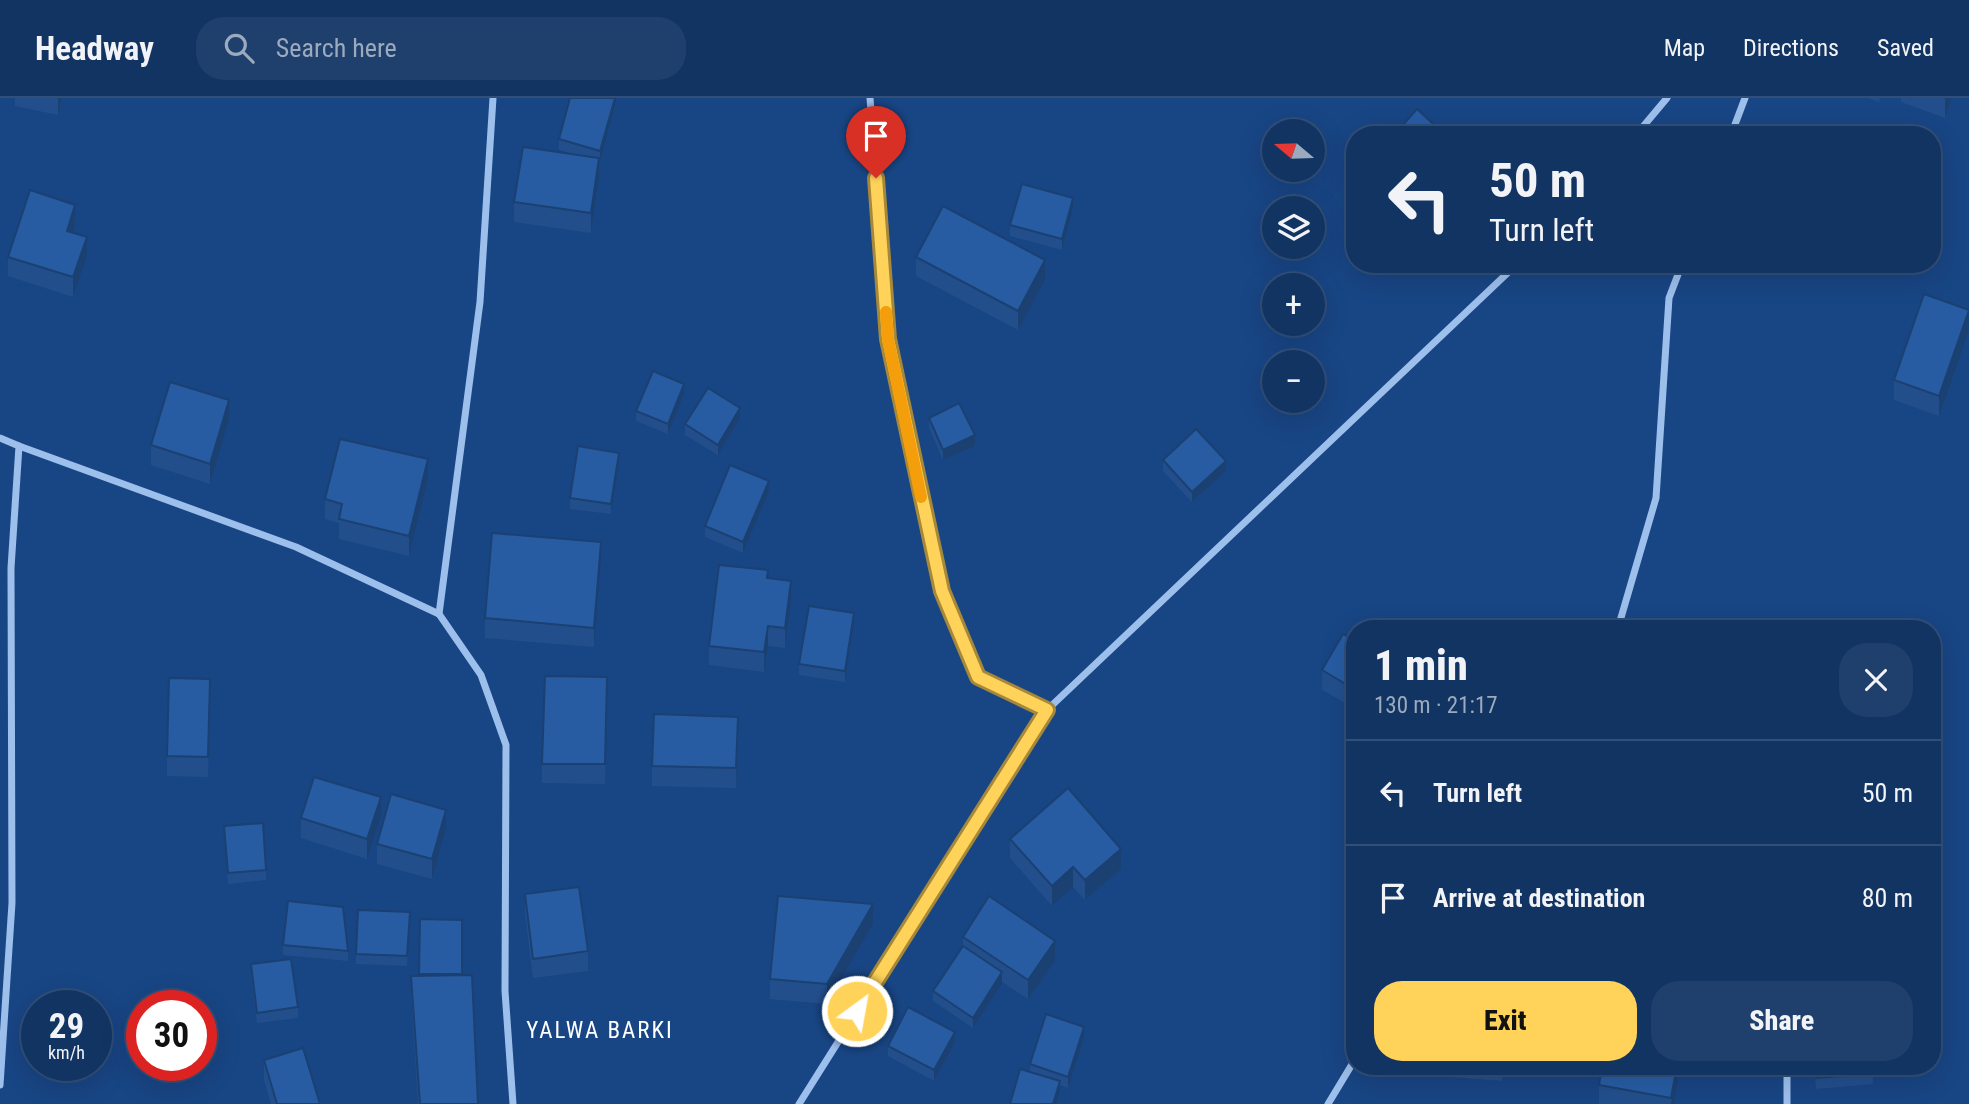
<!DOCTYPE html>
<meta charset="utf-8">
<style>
body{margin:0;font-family:"Roboto Condensed",sans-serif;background:#1f3f6c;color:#f1f3f6;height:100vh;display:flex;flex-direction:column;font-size:26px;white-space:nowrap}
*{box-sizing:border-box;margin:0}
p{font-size:23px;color:#9caabe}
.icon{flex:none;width:38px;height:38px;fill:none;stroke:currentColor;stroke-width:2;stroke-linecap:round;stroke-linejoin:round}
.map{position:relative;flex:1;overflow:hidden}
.details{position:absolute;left:1346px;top:522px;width:595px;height:455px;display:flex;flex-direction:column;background:#123463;border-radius:28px;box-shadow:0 7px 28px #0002,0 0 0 2px #314f78}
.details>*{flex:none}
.guide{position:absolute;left:1346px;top:28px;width:595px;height:147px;border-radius:28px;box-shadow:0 7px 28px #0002,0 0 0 2px #314f78;background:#123463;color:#f1f3f6;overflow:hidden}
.needle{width:46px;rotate:289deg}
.buttons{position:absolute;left:1262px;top:21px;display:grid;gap:14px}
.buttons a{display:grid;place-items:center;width:63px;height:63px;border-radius:50%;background:#123463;box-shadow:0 7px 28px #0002,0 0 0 2px #314f78;font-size:35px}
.speed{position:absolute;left:21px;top:892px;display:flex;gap:14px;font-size:35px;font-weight:700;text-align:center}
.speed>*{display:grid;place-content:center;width:91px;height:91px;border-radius:50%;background:#123463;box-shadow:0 7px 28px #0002,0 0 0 2px #314f78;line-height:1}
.speed small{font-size:18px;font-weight:400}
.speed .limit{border:10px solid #d22;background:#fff;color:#111}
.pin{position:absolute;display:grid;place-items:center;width:60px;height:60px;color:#fff;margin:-72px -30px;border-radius:50% 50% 50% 0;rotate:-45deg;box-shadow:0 0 7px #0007}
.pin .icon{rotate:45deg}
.me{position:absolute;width:77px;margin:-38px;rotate:32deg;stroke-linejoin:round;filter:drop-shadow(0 0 5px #0008)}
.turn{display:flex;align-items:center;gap:24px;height:147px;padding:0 28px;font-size:32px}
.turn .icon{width:91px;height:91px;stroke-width:2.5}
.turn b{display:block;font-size:49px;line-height:60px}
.round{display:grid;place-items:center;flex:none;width:74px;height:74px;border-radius:28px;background:#1f3f6c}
.summary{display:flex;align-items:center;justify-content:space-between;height:119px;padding:0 28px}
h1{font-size:42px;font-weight:800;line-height:52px}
.primary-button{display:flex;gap:14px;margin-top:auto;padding:14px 28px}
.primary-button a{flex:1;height:80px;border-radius:28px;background:#ffd259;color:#111;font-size:28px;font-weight:800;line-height:80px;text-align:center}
.primary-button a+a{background:#1f3f6c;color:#f1f3f6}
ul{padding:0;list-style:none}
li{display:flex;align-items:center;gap:21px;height:105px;padding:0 28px;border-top:2px solid #314f78}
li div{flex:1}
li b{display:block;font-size:26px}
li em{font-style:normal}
header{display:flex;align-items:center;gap:42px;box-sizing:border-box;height:98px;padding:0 35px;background:#123463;border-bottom:2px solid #314f78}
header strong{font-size:33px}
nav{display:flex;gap:38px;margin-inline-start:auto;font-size:24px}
.search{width:490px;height:63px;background:#1f3f6c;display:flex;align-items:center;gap:18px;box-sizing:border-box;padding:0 24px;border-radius:28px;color:#9caabe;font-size:26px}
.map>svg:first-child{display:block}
</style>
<header>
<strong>Headway</strong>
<div class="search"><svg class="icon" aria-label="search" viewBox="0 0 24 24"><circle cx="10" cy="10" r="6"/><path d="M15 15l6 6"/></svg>Search here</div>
<nav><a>Map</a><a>Directions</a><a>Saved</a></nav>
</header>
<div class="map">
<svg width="1969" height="1006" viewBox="0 0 1969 1006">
<rect width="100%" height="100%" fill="#184584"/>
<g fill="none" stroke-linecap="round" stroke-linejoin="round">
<g stroke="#9dbfec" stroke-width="7">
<polyline points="870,0 888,241 942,493 978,579 1047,612"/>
<polyline points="1636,37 1667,0"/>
<polyline points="1731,37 1745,0"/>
<polyline points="0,340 19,348 11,470 12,805 0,987"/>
<polyline points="19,348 296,449 439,516 481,577 506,647 505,893 513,1006"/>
<polyline points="439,516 480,204 493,0"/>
<polyline points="1618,530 1656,400 1669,200 1682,166"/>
<polyline points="1787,968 1787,1006"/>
<polyline points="799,1006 1047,612 1517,166"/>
<polyline points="1328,1006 1354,963"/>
</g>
</g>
<g fill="#224f8c">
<polygon points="15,0 62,0 58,17 15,8"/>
<polygon points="616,0 616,4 599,63 599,79 591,135 514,124 514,104 576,57 559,52 559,41"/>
<polygon points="1868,0 1880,0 1879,4"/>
<polygon points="1901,0 1952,0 1945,20 1901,4"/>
<polygon points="1073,111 1062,152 1010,138 1010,127"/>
<polygon points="75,126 72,134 87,158 73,199 8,178 8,159"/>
<polygon points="916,159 1045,182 1018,232 916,178"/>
<polygon points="1969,212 1939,318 1894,302 1894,282"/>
<polygon points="684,296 668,336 636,323 636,313"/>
<polygon points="740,320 718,357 685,337 685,326"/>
<polygon points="929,320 975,348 943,362 929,330"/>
<polygon points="229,322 210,386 151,367 151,347"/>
<polygon points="1163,362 1226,373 1192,404 1163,373"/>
<polygon points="619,365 611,416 570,411 570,400"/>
<polygon points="428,381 409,458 339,441 339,425 325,421 325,401"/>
<polygon points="769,393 743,455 705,439 705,428"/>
<polygon points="601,463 594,549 485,540 485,520"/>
<polygon points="768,480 791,502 785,550 768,548 764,574 709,567 709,548"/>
<polygon points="854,525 845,584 799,577 799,566"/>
<polygon points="1354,542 1354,610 1322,592 1322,572"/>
<polygon points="607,579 605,686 542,685 542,666"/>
<polygon points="210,600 208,679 167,678 167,658"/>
<polygon points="738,639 736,690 652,688 652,668"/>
<polygon points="381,719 367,761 301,740 301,720"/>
<polygon points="224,728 266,772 266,782 228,786"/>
<polygon points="446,732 432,781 377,766 377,746"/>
<polygon points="1010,741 1121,771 1085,802 1073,789 1052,808 1010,760"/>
<polygon points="525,796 588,853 588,873 533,880 525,816"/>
<polygon points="420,821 462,877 478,1006 418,1006 411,897 411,878 419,878"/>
<polygon points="410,825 407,868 356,866 356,856"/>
<polygon points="873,826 827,906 770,901 770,881"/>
<polygon points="963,839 1055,863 1028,901 1002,884 973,930 933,903 933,893 963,848"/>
<polygon points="283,847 348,853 348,863 283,857"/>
<polygon points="251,866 298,909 298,920 257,925 251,877"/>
<polygon points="1084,940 1068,990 1060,987 1060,993 1030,974 1030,966"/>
<polygon points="955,944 934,983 888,958 888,948"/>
<polygon points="264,962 320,1006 271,1006 264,982"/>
<polygon points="1452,968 1502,968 1502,983 1452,979"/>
<polygon points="1602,968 1701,968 1700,973 1680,970 1674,1006 1599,1006 1599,987"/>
<polygon points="1814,968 1872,968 1873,986 1816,991"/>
</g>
<g fill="#1b4072">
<polygon points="58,0 62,0 58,17"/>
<polygon points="615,0 616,0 616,4 600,63 600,53"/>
<polygon points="1945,0 1952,0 1945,20"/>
<polygon points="599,60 599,79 591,135 591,115"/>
<polygon points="1073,100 1073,111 1062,152 1062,141"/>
<polygon points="75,107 75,126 67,152 67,133"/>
<polygon points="87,139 87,158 73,199 73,179"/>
<polygon points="1045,162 1045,182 1018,232 1018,213"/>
<polygon points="1969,212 1969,232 1939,318 1939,298"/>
<polygon points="684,286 684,296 668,336 668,326"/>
<polygon points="229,302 229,322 210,386 210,366"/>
<polygon points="740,310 740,320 718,357 718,347"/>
<polygon points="975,337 975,348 943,362 943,352"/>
<polygon points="619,355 619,365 611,416 611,406"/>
<polygon points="428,361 428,381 409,458 409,438"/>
<polygon points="1226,363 1226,373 1192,404 1192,394"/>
<polygon points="769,383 769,393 743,455 743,444"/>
<polygon points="601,444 601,463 594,549 594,530"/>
<polygon points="791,483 791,502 785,550 785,530"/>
<polygon points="854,515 854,525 845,584 845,573"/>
<polygon points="768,528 768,548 764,574 764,554"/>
<polygon points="738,619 738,639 736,690 736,670"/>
<polygon points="381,699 381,719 367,761 367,741"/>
<polygon points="446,712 446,732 432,781 432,761"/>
<polygon points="1121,751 1121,771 1085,802 1085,782"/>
<polygon points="1073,769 1073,789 1052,808 1052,788"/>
<polygon points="873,806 873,826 827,906 827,886"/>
<polygon points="1055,843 1055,863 1028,901 1028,882"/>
<polygon points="1002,874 1002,885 973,930 973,920"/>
<polygon points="1084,929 1084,940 1068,990 1068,979"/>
<polygon points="955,934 955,944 934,983 934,972"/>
<polygon points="1677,968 1680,968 1680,970 1674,1006 1671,1006"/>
<polygon points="1060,983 1060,993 1056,1006 1053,1006"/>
</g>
<g fill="#275ca3" stroke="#1b4072" stroke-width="2">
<polygon points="570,0 615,0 600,53 559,41"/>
<polygon points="1417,11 1445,37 1394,37"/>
<polygon points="523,49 599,60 591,115 514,104"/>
<polygon points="1022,86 1073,100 1062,141 1010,127"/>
<polygon points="30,92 75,107 67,133 87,139 73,179 8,159"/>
<polygon points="943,108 1045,162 1018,213 916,159"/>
<polygon points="1924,196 1969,212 1939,298 1894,282"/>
<polygon points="653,273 684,286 668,326 636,313"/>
<polygon points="170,284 229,302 210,366 151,347"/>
<polygon points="708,290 740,310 718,347 685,326"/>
<polygon points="959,305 975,337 943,352 929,320"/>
<polygon points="1196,331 1226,363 1192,394 1163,362"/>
<polygon points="340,341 428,361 409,438 339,421 342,406 325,401"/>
<polygon points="578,348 619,355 611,406 570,400"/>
<polygon points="730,367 769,383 743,444 705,428"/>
<polygon points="492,435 601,444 594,530 485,520"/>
<polygon points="719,467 768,472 767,480 791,483 785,530 768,528 764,554 709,548"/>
<polygon points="809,508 854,515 845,573 799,566"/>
<polygon points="1343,536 1354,542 1354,591 1322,572"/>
<polygon points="545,578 607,579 605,666 542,666"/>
<polygon points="169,580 210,581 208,659 167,658"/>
<polygon points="654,616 738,619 736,670 652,668"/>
<polygon points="314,679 381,699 367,741 301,720"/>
<polygon points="1068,690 1121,751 1085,782 1073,769 1052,788 1010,741"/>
<polygon points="391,696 446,712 432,761 377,746"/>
<polygon points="263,725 266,772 228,775 224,728"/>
<polygon points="579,789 588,853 533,861 525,796"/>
<polygon points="778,798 873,806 827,886 770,881"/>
<polygon points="989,798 1055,843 1028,882 963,839"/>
<polygon points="288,803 343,809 348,853 283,847"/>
<polygon points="358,812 410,814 407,858 356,856"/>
<polygon points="420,821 462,822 462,876 419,876"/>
<polygon points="963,848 1002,874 973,920 933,893"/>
<polygon points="291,861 298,909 257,915 251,866"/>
<polygon points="472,877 478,1006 420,1006 411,878"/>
<polygon points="908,909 955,934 934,972 888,948"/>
<polygon points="1046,916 1084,929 1068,979 1030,966"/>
<polygon points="303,950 320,1006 277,1006 264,962"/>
<polygon points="1602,968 1677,968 1671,1000 1599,987"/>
<polygon points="1815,968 1872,968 1873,976 1816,980"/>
<polygon points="1020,971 1060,983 1053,1006 1010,1006"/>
</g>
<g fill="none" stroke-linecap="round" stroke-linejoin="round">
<defs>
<polyline id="route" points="857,913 1047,612 978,579 942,493 888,241 876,80"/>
</defs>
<use href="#route" stroke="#a6883a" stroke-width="18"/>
<use href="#route" stroke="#ffd259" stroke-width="12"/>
<polyline stroke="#f59e0b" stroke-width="12" points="886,214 888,241 921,399"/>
</g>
<g text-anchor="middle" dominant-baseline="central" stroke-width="7" stroke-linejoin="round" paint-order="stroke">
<g font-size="23" letter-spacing="2" fill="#fff" stroke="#184584">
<text x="600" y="932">YALWA BARKI</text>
</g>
</g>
</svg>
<div class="buttons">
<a><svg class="needle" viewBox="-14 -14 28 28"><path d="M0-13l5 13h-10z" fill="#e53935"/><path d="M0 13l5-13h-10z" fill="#9caabe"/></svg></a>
<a><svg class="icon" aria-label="layers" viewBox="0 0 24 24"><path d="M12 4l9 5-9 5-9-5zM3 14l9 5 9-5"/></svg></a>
<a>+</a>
<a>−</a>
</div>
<div class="speed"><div>29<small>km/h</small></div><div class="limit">30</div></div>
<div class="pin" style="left:876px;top:80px;background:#d93025"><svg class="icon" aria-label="arrive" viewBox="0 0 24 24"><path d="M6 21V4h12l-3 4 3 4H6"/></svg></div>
<svg class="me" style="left:857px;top:913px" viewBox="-20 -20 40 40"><circle r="17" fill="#ffd259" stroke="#fff" stroke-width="3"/><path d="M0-11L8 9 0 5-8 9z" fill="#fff"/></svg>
<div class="guide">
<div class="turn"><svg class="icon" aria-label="left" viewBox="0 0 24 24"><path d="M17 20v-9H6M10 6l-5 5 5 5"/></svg><div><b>50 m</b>Turn left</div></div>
</div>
<section class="details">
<div class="summary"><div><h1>1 min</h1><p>130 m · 21:17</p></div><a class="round"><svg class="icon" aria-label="close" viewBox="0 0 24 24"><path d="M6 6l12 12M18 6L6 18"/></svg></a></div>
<ul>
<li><svg class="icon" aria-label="left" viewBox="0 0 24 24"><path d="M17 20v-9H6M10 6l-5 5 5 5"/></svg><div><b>Turn left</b></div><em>50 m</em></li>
<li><svg class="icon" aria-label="arrive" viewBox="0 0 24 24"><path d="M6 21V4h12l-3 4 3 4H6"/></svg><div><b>Arrive at destination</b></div><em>80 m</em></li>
</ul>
<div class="primary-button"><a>Exit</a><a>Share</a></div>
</section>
</div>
